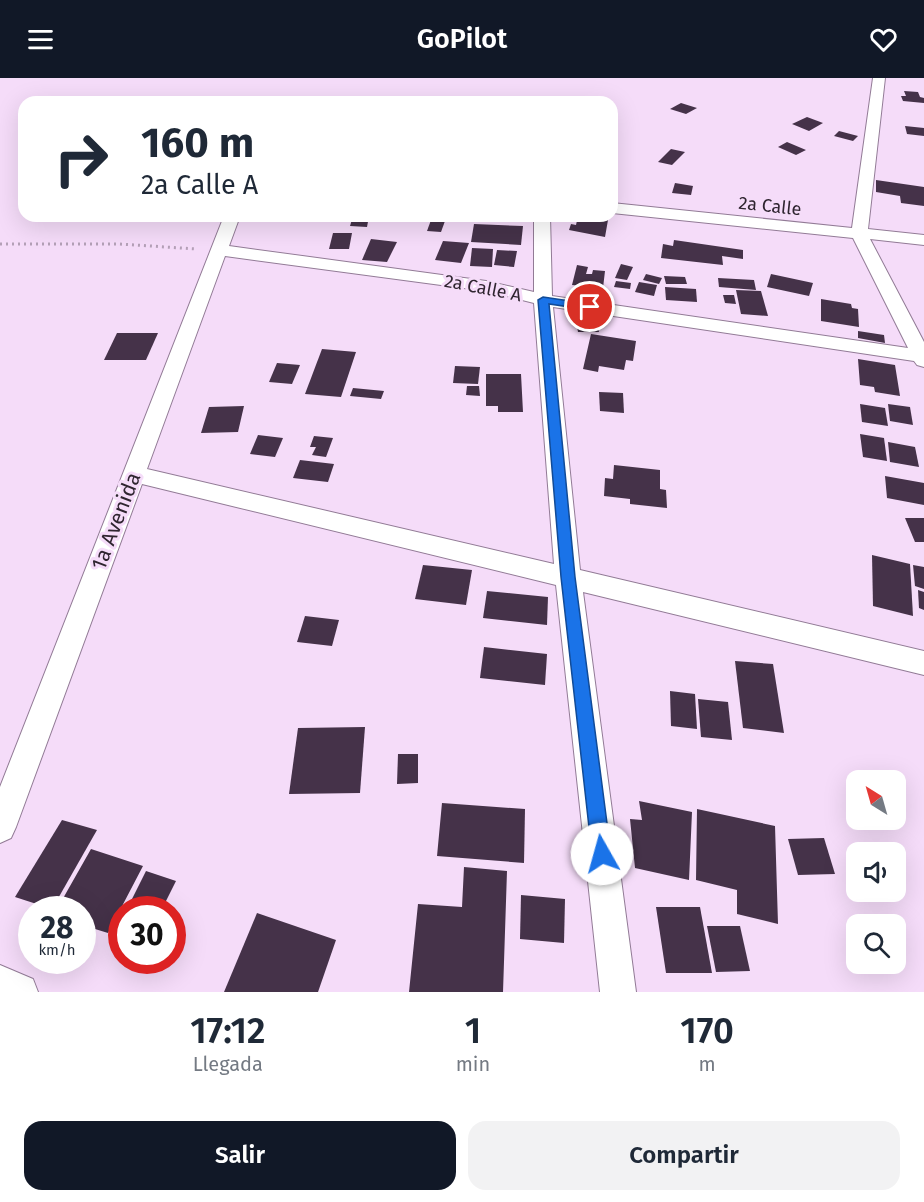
<!DOCTYPE html>
<html lang="es">
<style>
body{margin:0;font-family:"Fira Sans",sans-serif;background:#f2f2f3;color:#1f2937;height:100vh;display:flex;flex-direction:column;font-size:22px;white-space:nowrap}
*{box-sizing:border-box;margin:0}
p{font-size:20px;color:#747a83}
.icon{flex:none;width:33px;height:33px;fill:none;stroke:currentColor;stroke-width:2;stroke-linecap:round;stroke-linejoin:round}
.map{position:relative;height:914px;overflow:hidden}
.sheet{display:flex;flex-direction:column;background:#fff;flex:1}
.sheet>*{flex:none}
.guide{position:absolute;left:18px;top:18px;width:600px;height:126px;border-radius:18px;box-shadow:0 6px 24px #0002;background:#fff;color:#1f2937;overflow:hidden}
.needle{width:39px;rotate:323deg}
.fabs{position:absolute;left:846px;top:692px;display:grid;gap:12px}
.fabs a{display:grid;place-items:center;width:60px;height:60px;border-radius:12px;background:#fff;box-shadow:0 6px 24px #0002;font-size:30px}
.speed{position:absolute;left:18px;top:818px;display:flex;gap:12px;font-size:30px;font-weight:700;text-align:center}
.speed>*{display:grid;place-content:center;width:78px;height:78px;border-radius:50%;background:#fff;box-shadow:0 6px 24px #0002;line-height:1}
.speed small{font-size:15px;font-weight:400}
.speed .limit{border:9px solid #d22;background:#fff;color:#111}
.pin{position:absolute;display:grid;place-items:center;width:51px;height:51px;color:#fff;margin:-26px;border:3px solid #fff;border-radius:50%;box-shadow:0 2px 6px #0007}
.me{position:absolute;width:66px;margin:-33px;rotate:353deg;stroke-linejoin:round;filter:drop-shadow(0 0 4px #0008)}
.turn{display:flex;align-items:center;gap:21px;height:126px;padding:0 24px;font-size:27px}
.turn .icon{width:78px;height:78px;stroke-width:2.5}
.turn b{display:block;font-size:42px;line-height:51px}
.eta{display:flex;justify-content:space-evenly;align-items:center;height:102px;text-align:center}
.eta b{font-size:36px;font-weight:600;line-height:42px}
.button{display:flex;gap:12px;margin-top:auto;padding:12px 24px}
.button a{flex:1;height:69px;border-radius:18px;background:#111827;color:#fff;font-size:24px;font-weight:600;line-height:69px;text-align:center}
.button a+a{background:#f2f2f3;color:#1f2937}
header{display:flex;justify-content:space-between;align-items:center;height:78px;padding:0 24px;background:#111827;color:#fff;font-size:27px;font-weight:600}
.map>svg:first-child{display:block}
</style>
<header><svg class="icon" aria-label="menu" viewBox="0 0 24 24"><path d="M4 6h16M4 12h16M4 18h16"/></svg>GoPilot<svg class="icon" aria-label="heart" viewBox="0 0 24 24"><path d="M12 20l-8-8c-3-5 5-10 8-4 3-6 11-1 8 4z"/></svg></header>
<div class="map">
<svg width="924" height="914" viewBox="0 0 924 914">
<rect width="100%" height="100%" fill="#f5dcf9"/>
<g fill="#453249">
<polygon points="904,13 918,14 920,19 924,20 924,25 903,23 901,18 906,18"/>
<polygon points="681,25 697,30 686,36 670,31"/>
<polygon points="807,39 823,45 809,53 792,46"/>
<polygon points="905,48 924,50 924,58 907,56"/>
<polygon points="839,53 858,58 853,63 834,58"/>
<polygon points="787,64 806,72 796,77 778,69"/>
<polygon points="671,71 685,74 672,87 658,84"/>
<polygon points="876,102 924,109 924,128 901,125 900,118 876,114"/>
<polygon points="675,105 693,108 691,117 672,115"/>
<polygon points="353,138 369,138 367,149 350,148"/>
<polygon points="449,138 487,138 487,142 448,140"/>
<polygon points="578,138 608,142 605,159 569,152 571,146 576,147"/>
<polygon points="431,142 445,143 441,154 427,153"/>
<polygon points="474,146 523,148 521,167 471,164"/>
<polygon points="333,155 352,155 349,171 329,171"/>
<polygon points="371,161 397,164 387,184 362,182"/>
<polygon points="674,162 743,172 743,181 722,178 723,187 661,180 663,166 673,168"/>
<polygon points="443,163 469,165 461,185 435,182"/>
<polygon points="472,170 493,171 492,189 470,188"/>
<polygon points="497,172 517,173 514,189 494,187"/>
<polygon points="621,186 633,189 627,202 615,200"/>
<polygon points="577,187 588,189 586,196 592,196 593,192 605,193 603,210 572,207"/>
<polygon points="646,196 662,200 659,206 643,202"/>
<polygon points="771,196 813,205 809,218 767,209"/>
<polygon points="664,198 685,199 687,206 666,206"/>
<polygon points="718,200 754,202 756,212 719,209"/>
<polygon points="616,203 631,205 630,211 614,209"/>
<polygon points="639,204 657,207 654,218 635,214"/>
<polygon points="665,209 696,211 697,224 666,222"/>
<polygon points="736,212 761,213 768,238 741,236"/>
<polygon points="723,217 734,217 736,226 725,225"/>
<polygon points="821,221 851,226 852,230 858,231 859,249 821,243"/>
<polygon points="575,236 595,236 599,254 578,254"/>
<polygon points="858,253 884,257 885,265 858,260"/>
<polygon points="117,255 158,255 146,282 104,282"/>
<polygon points="591,256 636,263 633,283 626,282 624,292 599,288 598,294 583,291"/>
<polygon points="322,271 356,274 341,319 305,316"/>
<polygon points="858,281 895,287 900,318 875,314 874,309 860,307"/>
<polygon points="277,285 300,287 292,306 269,304"/>
<polygon points="455,288 480,289 478,306 453,305"/>
<polygon points="486,296 521,296 523,334 498,334 498,328 486,328"/>
<polygon points="467,308 479,308 480,318 466,317"/>
<polygon points="353,310 384,313 381,321 350,318"/>
<polygon points="599,314 623,315 624,335 600,333"/>
<polygon points="860,326 885,330 888,348 862,344"/>
<polygon points="888,326 910,329 913,347 890,343"/>
<polygon points="244,328 238,354 201,355 209,329"/>
<polygon points="860,356 884,360 887,383 863,379"/>
<polygon points="258,357 283,360 275,379 250,376"/>
<polygon points="314,358 333,360 326,379 312,377 316,369 310,369"/>
<polygon points="888,364 915,369 919,389 890,384"/>
<polygon points="300,382 334,386 328,404 293,400"/>
<polygon points="614,387 660,392 660,411 666,412 667,430 630,426 630,421 604,418 605,400 613,401"/>
<polygon points="885,398 924,405 924,427 887,420"/>
<polygon points="905,440 924,440 924,464 915,464"/>
<polygon points="872,477 910,486 913,538 873,528"/>
<polygon points="423,487 472,492 466,527 415,521"/>
<polygon points="913,487 924,489 924,511 915,508"/>
<polygon points="918,512 924,514 924,532 919,530"/>
<polygon points="487,513 548,519 547,547 483,540"/>
<polygon points="305,538 339,542 332,568 297,564"/>
<polygon points="484,569 547,576 545,607 480,600"/>
<polygon points="735,583 773,586 784,655 743,650"/>
<polygon points="670,613 695,616 697,651 671,648"/>
<polygon points="698,621 728,624 732,662 701,659"/>
<polygon points="365,649 360,715 289,716 298,650"/>
<polygon points="398,676 418,676 418,705 397,706"/>
<polygon points="639,723 692,734 689,802 635,790 630,741 642,742"/>
<polygon points="442,725 525,731 524,785 437,778"/>
<polygon points="697,731 775,748 778,846 737,836 737,812 696,802"/>
<polygon points="62,742 97,752 52,831 15,819"/>
<polygon points="824,760 835,796 798,797 788,761"/>
<polygon points="91,771 143,788 108,855 82,847 82,831 57,831"/>
<polygon points="464,789 507,793 503,914 409,914 418,826 462,829"/>
<polygon points="146,793 176,803 162,831 149,831 130,825"/>
<polygon points="521,817 565,821 564,865 520,861"/>
<polygon points="656,829 700,829 712,895 666,895"/>
<polygon points="257,835 336,862 318,914 224,914"/>
<polygon points="707,848 740,848 750,893 716,894"/>
</g>
<g fill="none" stroke-linecap="round" stroke-linejoin="round">
<defs>
<g id="minor">
<path d="M873,0H885L868,151L924,157V167L870,161L924,264V289L917,287L914,283L553,229L580,492L924,573V597L583,514L636,914H600L556,507L142,406L16,749L11,760L0,765V709L224,138H240L229,168L486,203L534,214V138H550L552,218L908,270L853,160L612,135V125L852,150ZM225,178L486,213L534,225L554,486L147,391Z"/>
<polygon points="0,887 33,901 38,914 0,914"/>
</g>
</defs>
<use href="#minor" stroke="#927b96" stroke-width="2"/>
<polyline stroke="#b4a0b7" stroke-width="3" stroke-dasharray="2 4" stroke-linecap="butt" points="0,166 119,166 197,171"/>
<use href="#minor" fill="#fff" fill-rule="evenodd"/>
</g>
<polygon fill="#1a73e8" stroke="#114b97" stroke-width="1.5" points="543,219 590,226 596,229 590,232 549,226 575,499 611,776 608,782 602,785 595,782 592,776 561,499 538,222"/>
<g text-anchor="middle" dominant-baseline="central" stroke-width="6" stroke-linejoin="round" paint-order="stroke">
<g font-size="18" fill="#2f2530" stroke="#f5dcf9">
<text transform="translate(770 128) rotate(6)">2a Calle</text>
<text transform="translate(483 210) rotate(11)">2a Calle A</text>
</g>
<g font-size="21" fill="#2f2530" stroke="#f5dcf9">
<text transform="translate(116 443) rotate(-69)">1a Avenida</text>
</g>
</g>
</svg>
<div class="fabs">
<a><svg class="needle" viewBox="-14 -14 28 28"><path d="M0-13l5 13h-10z" fill="#e53935"/><path d="M0 13l5-13h-10z" fill="#747a83"/></svg></a>
<a><svg class="icon" aria-label="sound" viewBox="0 0 24 24"><path d="M4 9h4l5-4v14l-5-4H4zM17 9q2 3 0 6"/></svg></a>
<a><svg class="icon" aria-label="search" viewBox="0 0 24 24"><circle cx="10" cy="10" r="6"/><path d="M15 15l6 6"/></svg></a>
</div>
<div class="speed"><div>28<small>km/h</small></div><div class="limit">30</div></div>
<div class="pin" style="left:590px;top:229px;background:#d93025"><svg class="icon" aria-label="arrive" viewBox="0 0 24 24"><path d="M6 21V4h12l-3 4 3 4H6"/></svg></div>
<svg class="me" style="left:602px;top:776px" viewBox="-20 -20 40 40"><circle r="19" fill="#fff"/><path d="M0-13L10 11 0 6-10 11z" fill="#1a73e8"/></svg>
<div class="guide">
<div class="turn"><svg class="icon" aria-label="right" viewBox="0 0 24 24"><path d="M7 20v-9h11M14 6l5 5-5 5"/></svg><div><b>160 m</b>2a Calle A</div></div>
</div>
</div>
<section class="sheet">
<div class="eta">
<div><b>17:12</b><p>Llegada</p></div>
<div><b>1</b><p>min</p></div>
<div><b>170</b><p>m</p></div>
</div>
<div class="button"><a>Salir</a><a>Compartir</a></div>
</section>
